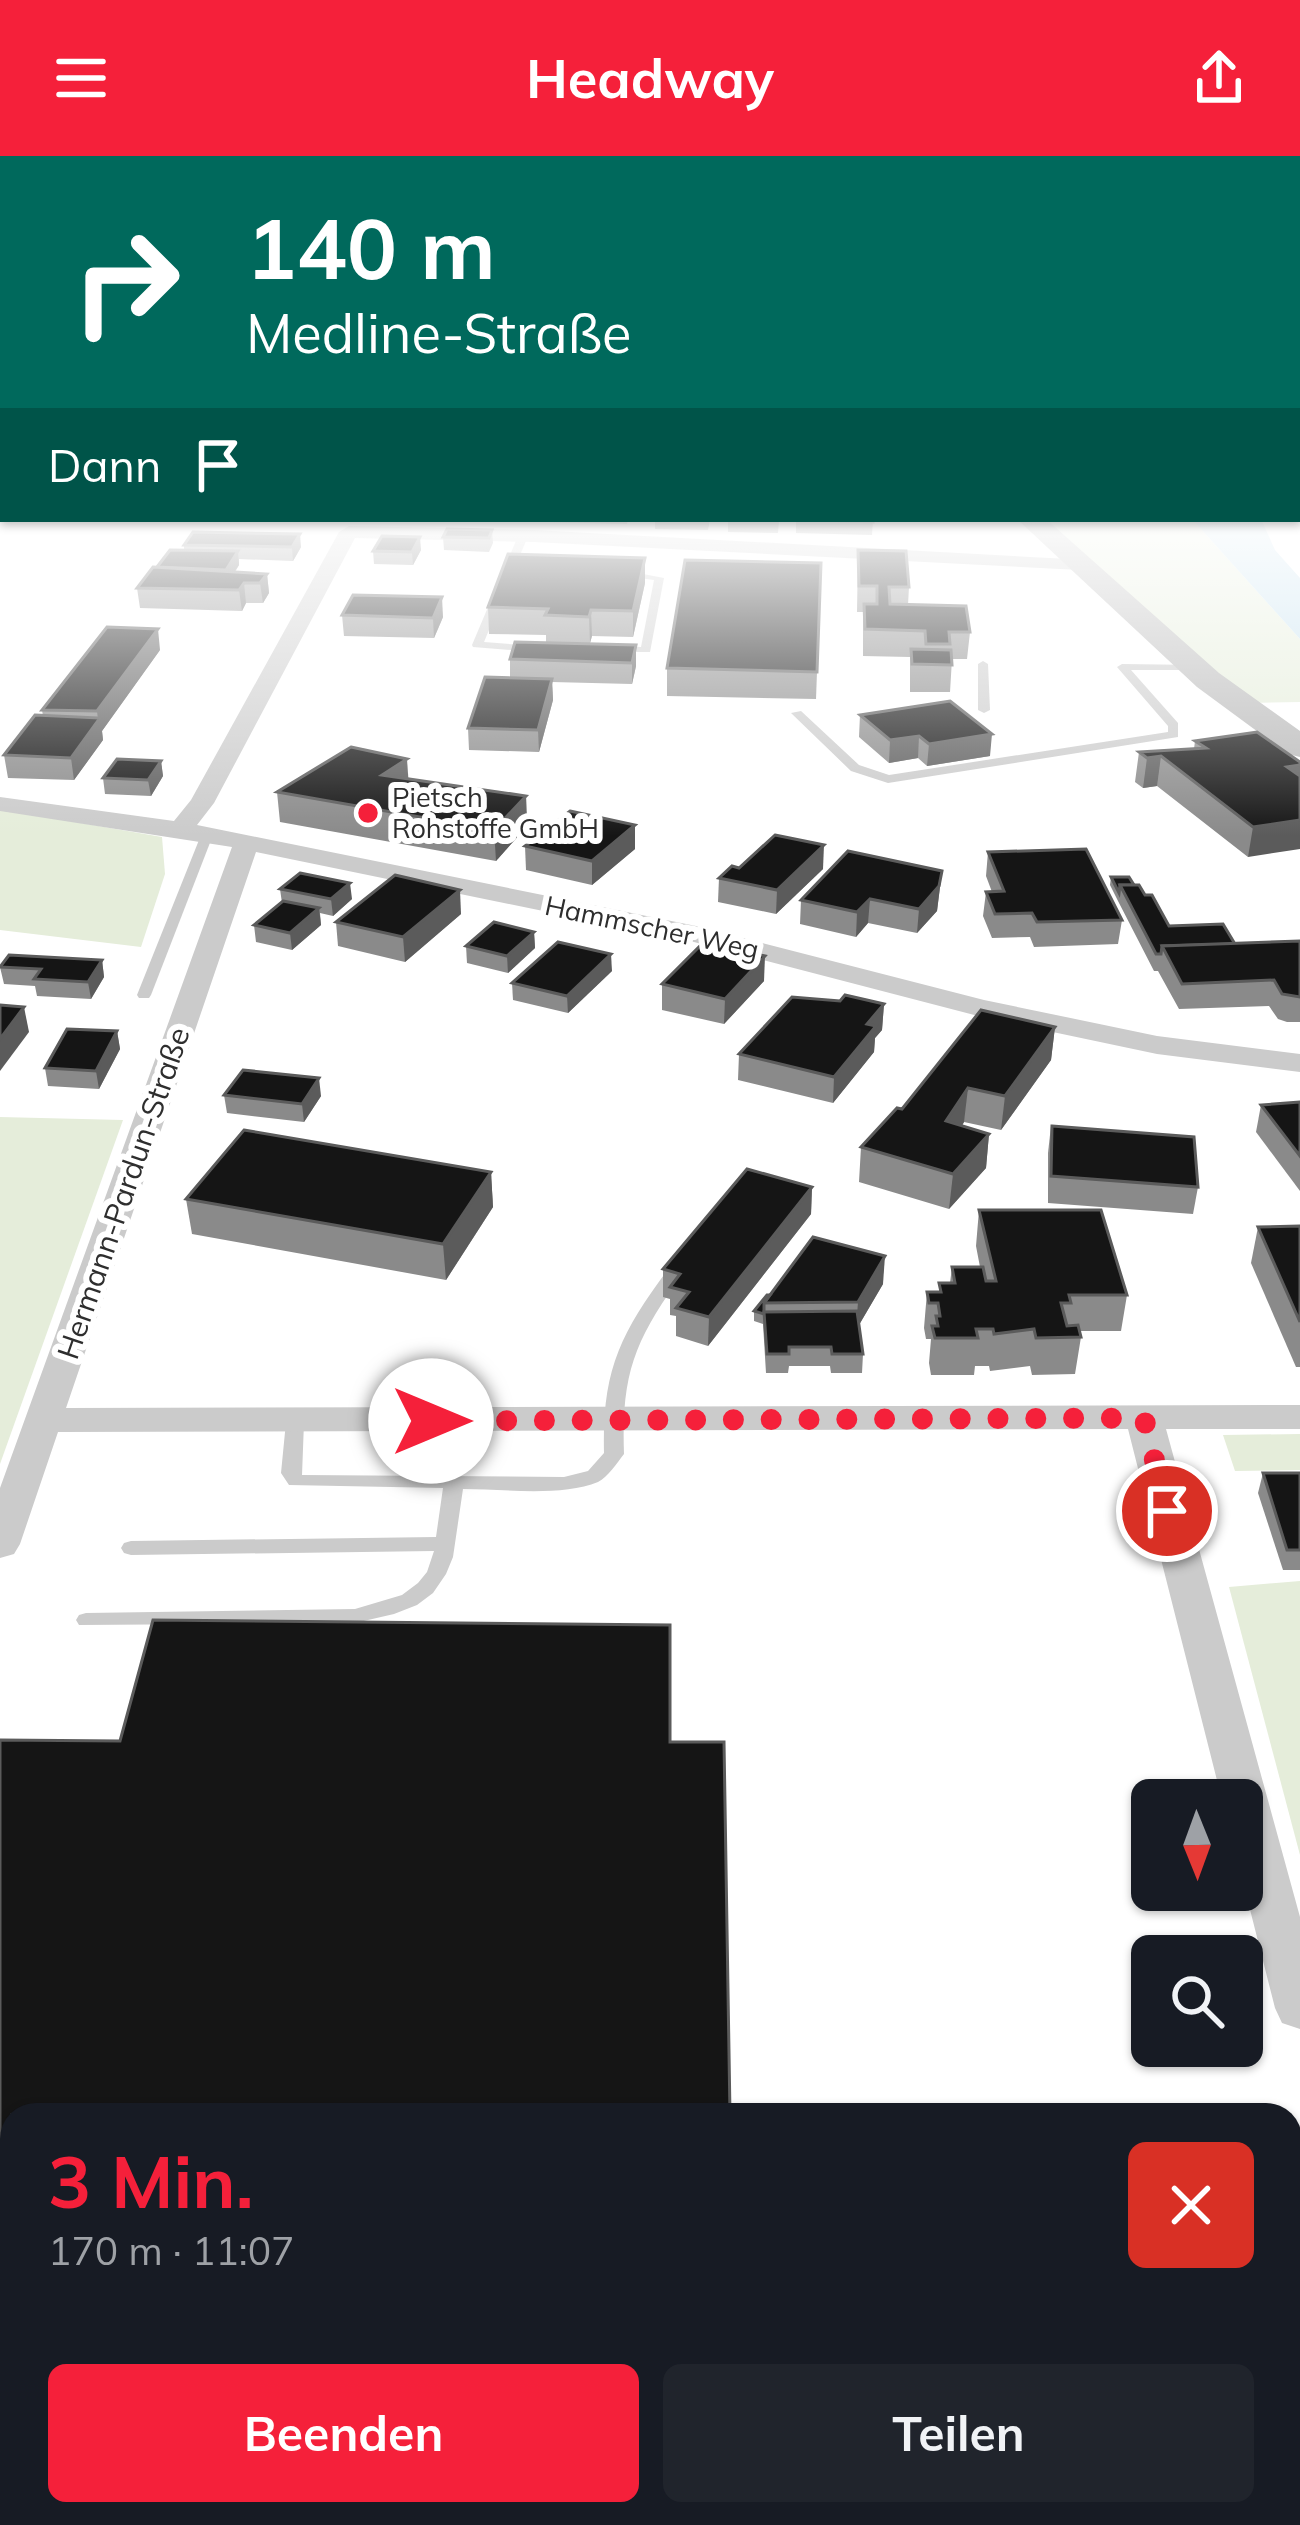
<!DOCTYPE html>
<html lang="de">
<meta charset="utf-8">
<style>
body{margin:0;font-family:Mulish,sans-serif;background:#20242c;color:#f1f3f6;height:100vh;display:flex;flex-direction:column;font-size:45px;white-space:nowrap}
*{box-sizing:border-box;margin:0}
p{font-size:39px;color:#9ea1a6}
.icon{flex:none;width:66px;height:66px;fill:none;stroke:currentColor;stroke-width:2;stroke-linecap:round;stroke-linejoin:round}
.map{position:relative;flex:1;overflow:hidden}
.side{position:absolute;left:0px;top:1947px;width:1302px;height:423px;display:flex;flex-direction:column;background:#171b24;border-radius:36px 36px 0 0;box-shadow:0 3px 9px #0004}
.side>*{flex:none}
.top-card{position:absolute;left:0px;top:0px;width:1302px;height:366px;box-shadow:0 3px 9px #0004;background:#00695c;color:#fff;overflow:hidden}
.needle{width:78px;rotate:179deg}
.fabs{position:absolute;left:1131px;top:1623px;display:grid;gap:24px}
.fabs a{display:grid;place-items:center;width:132px;height:132px;border-radius:18px;background:#171b24;box-shadow:0 3px 9px #0004;font-size:60px}
.pin{position:absolute;display:grid;place-items:center;width:102px;height:102px;color:#fff;margin:-51px;border:6px solid #fff;border-radius:50%;box-shadow:0 3px 12px #0007}
.me{position:absolute;width:132px;margin:-66px;rotate:90deg;stroke-linejoin:round;filter:drop-shadow(0 0 9px #0008)}
.turn{display:flex;align-items:center;gap:42px;height:252px;padding:0 48px;font-size:54px}
.turn .icon{width:156px;height:156px;stroke-width:2.5}
.turn b{display:block;font-size:84px;line-height:102px}
.then{display:flex;align-items:center;height:114px;padding:0 48px;background:#0003;gap:24px;font-size:45px}
.round{display:grid;place-items:center;flex:none;width:126px;height:126px;border-radius:18px;background:#20242c}
.overview{display:flex;align-items:center;justify-content:space-between;height:204px;padding:0 48px}
h1{font-size:72px;font-weight:700;line-height:90px;color:#f5203a}
.cta{display:flex;gap:24px;margin-top:auto;padding:24px 48px}
.cta a{flex:1;height:138px;border-radius:18px;background:#f5203a;color:#fff;font-size:48px;font-weight:700;line-height:138px;text-align:center}
.cta a+a{background:#20242c;color:#f1f3f6}
header{display:flex;justify-content:space-between;align-items:center;height:156px;padding:0 48px;background:#f5203a;color:#fff;font-size:54px;font-weight:700}
.map>svg:first-child{display:block}
</style>
<header><svg class="icon" aria-label="menu" viewBox="0 0 24 24"><path d="M4 6h16M4 12h16M4 18h16"/></svg>Headway<svg class="icon" aria-label="share" viewBox="0 0 24 24"><path d="M12 15V3M7 8l5-5 5 5M5 13v7h14v-7"/></svg></header>
<div class="map">
<svg width="1300" height="2369" viewBox="0 0 1300 2369">
<rect width="100%" height="100%" fill="#fff"/>
<g fill="#e5edda">
<polygon points="1040,363 1192,363 1300,483 1300,546 1246,547"/>
<polygon points="0,653 162,681 165,718 141,791 0,774"/>
<polygon points="0,961 123,964 0,1308"/>
<polygon points="1300,1278 1300,1314 1235,1315 1223,1279"/>
<polygon points="1300,1425 1300,1699 1229,1431"/>
<polygon points="12,2139 12,2358 842,2358 842,2369 0,2369 0,2140"/>
</g>
<polygon fill="#c4e0ee" points="1192,363 1261,363 1275,394 1300,422 1300,483"/>
<g fill="none" stroke-linecap="round" stroke-linejoin="round">
<g fill="#cbcbcb" fill-rule="evenodd">
<polygon points="523,377 528,380 484,486 534,490 539,493 534,496 473,491 472,489 518,380"/>
<polygon points="622,414 664,422 650,496 616,496 611,493 616,490 641,491 654,424 618,419 617,417"/>
<polygon points="983,505 988,508 990,554 984,557 978,554 978,508"/>
<polygon points="1122,508 1197,509 1198,511 1193,514 1131,514 1178,567 1178,581 888,627 851,615 791,557 801,555 859,609 889,619 1168,576 1168,570 1117,511"/>
<polygon points="207,675 213,679 151,839 149,842 139,842 137,839 201,679"/>
<path d="M675,1111L684,1116C636,1182 621,1215 624,1298C617,1307 608,1321 598,1326C562,1341 502,1333 463,1333L453,1401L446,1418L433,1437L417,1449L394,1458L355,1467L79,1469L76,1464L79,1459L86,1457L355,1453L402,1439L418,1427L427,1416L434,1395L131,1399L124,1397L121,1392L124,1387L131,1385L436,1381L443,1332L289,1329L281,1317L286,1266L295,1260L304,1266L302,1319L564,1321L588,1315L604,1297C602,1214 620,1178 669,1112Z"/>
<polygon points="1300,2331 1300,2369 1283,2369 1284,2358 1290,2358 1290,2335"/>
</g>
<polygon fill="#cbcbcb" fill-rule="evenodd" points="349,370 534,374 1087,404 1087,412 1080,414 534,386 355,382 214,647 197,669 696,770 984,844 1157,880 1300,898 1300,916 1157,898 982,861 694,786 256,696 66,1252 1300,1249 1300,1273 1166,1273 1300,1761 1300,1873 1282,1867 1275,1852 1242,1722 1242,1644 1222,1644 1128,1273 58,1276 20,1388 14,1398 0,1402 0,1332 232,691 0,655 0,641 174,665 191,644 339,376"/>
<polygon fill="#b8b8b8" fill-rule="evenodd" points="1017,363 1046,363 1219,517 1300,575 1300,601 1288,598 1197,531"/>
</g>
<g fill="#8a8a8a">
<polygon points="435,363 524,363 436,366"/>
<polygon points="548,363 628,363 627,368 548,366"/>
<polygon points="655,363 710,363 708,374 655,373"/>
<polygon points="728,363 779,363 778,377 728,376"/>
<polygon points="796,363 873,363 872,379 796,377"/>
<polygon points="492,374 493,387 489,396 444,394 443,381"/>
<polygon points="184,389 301,391 293,405 239,403 239,409 235,416 267,418 269,437 263,447 246,447 242,455 140,452 137,432 157,411 184,394"/>
<polygon points="421,394 413,409 374,408 373,395"/>
<polygon points="858,394 909,431 908,449 970,476 967,503 952,503 950,536 910,536 910,501 863,500 863,456 857,456"/>
<polygon points="821,407 816,543 667,540 667,512"/>
<polygon points="645,427 633,481 592,480 590,487 546,486 546,479 489,478 488,451"/>
<polygon points="342,459 443,461 434,482 344,480"/>
<polygon points="636,489 636,510 632,528 552,526 553,544 539,596 469,594 468,572 510,522 510,503"/>
<polygon points="160,494 102,575 103,584 74,624 8,622 4,599 43,560 42,554"/>
<polygon points="860,559 990,600 927,610 918,602 889,607 859,581"/>
<polygon points="1195,585 1300,606 1248,701 1157,630 1143,632 1135,626 1139,596 1194,593"/>
<polygon points="161,605 163,620 151,640 105,638 103,622"/>
<polygon points="408,623 526,640 527,670 496,705 280,666 277,636"/>
<polygon points="635,669 635,693 592,729 526,714 525,690"/>
<polygon points="988,696 1122,764 1118,788 1034,791 1030,781 992,782 983,760 986,736 992,736 986,720"/>
<polygon points="739,712 823,713 776,758 718,746 719,722"/>
<polygon points="942,715 937,755 917,777 868,767 856,781 800,768 801,744"/>
<polygon points="1111,721 1134,729 1145,739 1169,770 1235,788 1300,785 1300,866 1287,866 1278,863 1269,850 1179,853 1158,815 1154,815 1118,745 1110,729"/>
<polygon points="280,733 352,743 333,760 320,757 321,769 292,794 256,786 254,769 282,747"/>
<polygon points="461,758 405,806 338,790 336,766"/>
<polygon points="534,776 535,792 508,817 467,807 466,790"/>
<polygon points="102,804 104,821 91,843 37,840 35,830 4,828 0,811"/>
<polygon points="612,815 568,857 513,844 512,827"/>
<polygon points="764,825 724,868 662,854 662,828"/>
<polygon points="840,845 884,848 882,874 875,882 874,896 833,947 738,924 739,898"/>
<polygon points="1055,871 1051,904 1001,974 964,966 962,970 989,978 986,1012 949,1053 859,1026 861,991 902,953"/>
<polygon points="117,875 120,893 99,933 48,930 45,912"/>
<polygon points="224,939 321,940 304,966 227,957"/>
<polygon points="1300,946 1300,1035 1256,976 1261,949"/>
<polygon points="1051,970 1198,1031 1193,1058 1048,1047 1048,997"/>
<polygon points="491,1016 493,1051 446,1124 192,1078 186,1043"/>
<polygon points="812,1031 811,1058 708,1190 676,1180 676,1160 670,1159 670,1143 663,1141 663,1113"/>
<polygon points="979,1054 1127,1139 1121,1175 1079,1175 1081,1181 1075,1218 1032,1219 1030,1210 990,1215 989,1210 975,1210 974,1219 931,1219 929,1207 931,1183 926,1183 924,1172 927,1136 939,1136 939,1127 950,1127 952,1111 980,1111 976,1090"/>
<polygon points="1300,1070 1300,1211 1296,1211 1251,1107 1258,1071"/>
<polygon points="883,1128 859,1169 863,1198 862,1217 831,1217 830,1210 789,1210 788,1217 766,1217 763,1168 754,1165 754,1155 770,1139"/>
<polygon points="1263,1317 1300,1317 1300,1414 1283,1414 1258,1337"/>
<polygon points="0,1584 670,1586 12,1959 12,2062 0,2062"/>
<polygon points="989,2358 1232,2358 1229,2369 1007,2369 1005,2358"/>
</g>
<g fill="#5b5b5b">
<polygon points="300,378 301,391 293,405 292,391"/>
<polygon points="420,381 421,394 413,409 412,396"/>
<polygon points="238,395 239,409 227,427 226,414"/>
<polygon points="645,402 645,427 633,481 633,455"/>
<polygon points="267,418 269,437 263,447 260,427"/>
<polygon points="244,427 246,447 242,455 239,434"/>
<polygon points="442,441 443,461 434,482 433,462"/>
<polygon points="591,454 592,480 590,487 589,461"/>
<polygon points="158,473 160,494 102,575 103,584 74,624 71,602 98,564 97,555"/>
<polygon points="636,489 636,510 632,528 632,507"/>
<polygon points="552,523 553,544 539,596 538,574"/>
<polygon points="992,578 990,600 927,610 929,588"/>
<polygon points="919,580 918,602 889,607 890,584"/>
<polygon points="1161,600 1157,630 1143,632 1147,602"/>
<polygon points="407,603 409,632 382,619"/>
<polygon points="161,605 163,620 151,640 148,624"/>
<polygon points="1300,609 1300,625 1287,611"/>
<polygon points="526,640 527,670 496,705 494,674"/>
<polygon points="1300,664 1300,693 1248,701 1253,671"/>
<polygon points="635,669 635,693 592,729 592,705"/>
<polygon points="824,689 823,713 776,758 777,734"/>
<polygon points="942,715 937,755 917,777 919,753"/>
<polygon points="350,727 352,743 333,760 331,743"/>
<polygon points="460,734 461,758 405,806 403,781"/>
<polygon points="870,743 868,767 856,781 857,756"/>
<polygon points="319,752 321,769 292,794 290,777"/>
<polygon points="534,776 535,792 508,817 507,800"/>
<polygon points="611,798 612,815 568,857 567,840"/>
<polygon points="765,800 764,825 724,868 725,843"/>
<polygon points="102,804 104,821 91,843 88,826"/>
<polygon points="884,848 882,874 875,882 874,896 833,947 834,921 867,868"/>
<polygon points="24,851 29,876 0,915 0,883"/>
<polygon points="1055,871 1051,904 1001,974 1005,940"/>
<polygon points="117,875 120,893 99,933 96,915"/>
<polygon points="319,922 321,940 304,966 302,948"/>
<polygon points="968,932 964,966 943,1000 946,965"/>
<polygon points="989,978 986,1012 949,1053 953,1018"/>
<polygon points="491,1016 493,1051 446,1124 443,1088"/>
<polygon points="812,1031 811,1058 708,1190 709,1161"/>
<polygon points="885,1100 883,1128 856,1174 858,1146"/>
</g>
<g fill="#151515" stroke="#5b5b5b" stroke-width="3">
<polygon points="796,363 873,363 873,366"/>
<polygon points="447,373 492,374 489,382 443,381"/>
<polygon points="193,376 300,378 292,391 184,389"/>
<polygon points="382,380 420,381 412,396 373,395"/>
<polygon points="170,394 238,395 226,414 157,411"/>
<polygon points="858,394 906,395 909,431 889,431 890,448 966,450 970,476 949,476 950,488 926,488 925,475 865,473 864,448 877,448 877,430 859,430"/>
<polygon points="508,398 645,402 633,455 591,454 589,461 545,459 548,453 488,451"/>
<polygon points="685,404 821,407 817,516 667,512"/>
<polygon points="153,411 267,418 260,427 244,427 239,434 137,432"/>
<polygon points="353,439 442,441 433,462 342,459"/>
<polygon points="107,471 158,473 97,555 42,554"/>
<polygon points="515,486 636,489 632,507 510,503"/>
<polygon points="911,493 951,494 952,509 912,508"/>
<polygon points="485,521 552,523 538,574 468,572"/>
<polygon points="950,545 992,578 929,588 919,580 890,584 860,559"/>
<polygon points="35,559 100,562 71,602 4,599"/>
<polygon points="1257,576 1300,606 1300,609 1287,611 1300,620 1300,664 1253,671 1161,600 1147,602 1139,596 1206,592 1195,585"/>
<polygon points="351,591 407,603 382,619 526,640 494,674 277,636"/>
<polygon points="117,603 161,605 148,624 103,622"/>
<polygon points="570,655 635,669 592,705 525,690"/>
<polygon points="775,679 824,689 777,734 719,722 732,710 739,712"/>
<polygon points="1086,693 1122,764 1037,766 1032,757 995,758 986,736 1004,735 988,696"/>
<polygon points="848,695 942,715 939,730 919,753 870,743 857,756 801,744"/>
<polygon points="300,717 350,727 331,743 280,733"/>
<polygon points="395,719 460,734 403,781 336,766"/>
<polygon points="1111,721 1129,721 1134,729 1120,729 1119,737"/>
<polygon points="1120,729 1139,729 1145,739 1152,739 1169,770 1223,768 1235,788 1162,790 1161,798 1156,798"/>
<polygon points="283,745 319,752 290,777 254,769"/>
<polygon points="494,766 534,776 507,800 466,790"/>
<polygon points="1300,785 1300,841 1282,838 1274,824 1182,828 1162,790"/>
<polygon points="558,786 611,798 567,840 512,827"/>
<polygon points="704,786 765,800 725,843 662,828"/>
<polygon points="9,799 102,804 88,826 34,823 41,813 0,811"/>
<polygon points="845,839 884,848 867,868 876,870 834,921 739,898 792,841 840,845"/>
<polygon points="0,849 24,851 0,883"/>
<polygon points="981,854 1055,871 1005,940 968,932 946,965 989,978 953,1018 861,991 897,952 902,953"/>
<polygon points="67,873 117,875 96,915 45,912"/>
<polygon points="243,914 319,922 302,948 224,939"/>
<polygon points="1300,946 1300,1000 1261,949"/>
<polygon points="1052,970 1194,981 1198,1031 1051,1020"/>
<polygon points="244,974 491,1016 443,1088 186,1043"/>
<polygon points="747,1013 812,1031 709,1161 676,1152 689,1136 670,1131 680,1118 663,1113"/>
<polygon points="979,1054 1101,1054 1127,1139 1069,1139 1071,1147 1061,1147 1067,1170 1078,1169 1081,1181 1036,1182 1034,1173 994,1178 993,1173 976,1173 978,1182 935,1182 932,1170 938,1170 936,1160 940,1160 938,1147 929,1147 927,1136 941,1136 939,1127 955,1127 952,1111 983,1111 986,1125 996,1125"/>
<polygon points="1300,1070 1300,1166 1258,1071"/>
<polygon points="813,1081 885,1100 858,1146 764,1147"/>
<polygon points="767,1139 770,1139 764,1147 764,1158 754,1155"/>
<polygon points="857,1155 863,1198 832,1198 831,1191 789,1191 789,1198 767,1198 764,1156"/>
<polygon points="1263,1317 1300,1317 1300,1394 1287,1394"/>
<polygon points="153,1464 670,1469 670,1586 724,1586 730,1959 12,1959 12,2023 0,2023 0,1584 120,1585"/>
<polygon points="1018,2358 1200,2358 1202,2369 1047,2369 1047,2366 1025,2366 1024,2358"/>
</g>
<linearGradient id="sky" x2="0" y2="1"><stop stop-color="#99c6ea"/><stop offset="0.51" stop-color="#fff"/><stop offset="1" stop-color="#fff" stop-opacity="0"/></linearGradient>
<rect width="1300" height="680" fill="url(#sky)"/>
<g fill="none" stroke-linecap="round" stroke-linejoin="round">
<polyline stroke="#f5203a" stroke-width="21" stroke-dasharray="0 37.8" points="431,1265 1144,1262 1167,1355"/>
</g>
<circle fill="#f5203a" stroke="#fff" stroke-width="4.5" cx="368" cy="657" r="12"/>
<g text-anchor="middle" dominant-baseline="central" stroke-width="12" stroke-linejoin="round" paint-order="stroke">
<g font-size="27" fill="#2e2e2e" stroke="#fff" text-anchor="start">
<text x="392" y="641">Pietsch<tspan x="392" dy="31">Rohstoffe GmbH</tspan></text>
</g>
<g font-size="27" fill="#2e2e2e" stroke="#fff">
<text transform="translate(652 771) rotate(12)">Hammscher Weg</text>
</g>
<g font-size="30" fill="#2e2e2e" stroke="#fff">
<text transform="translate(123 1037) rotate(-71)">Hermann-Pardun-Straße</text>
</g>
</g>
</svg>
<div class="fabs">
<a><svg class="needle" viewBox="-14 -14 28 28"><path d="M0-13l5 13h-10z" fill="#e53935"/><path d="M0 13l5-13h-10z" fill="#9ea1a6"/></svg></a>
<a><svg class="icon" aria-label="search" viewBox="0 0 24 24"><circle cx="10" cy="10" r="6"/><path d="M15 15l6 6"/></svg></a>
</div>
<div class="pin" style="left:1167px;top:1355px;background:#d93025"><svg class="icon" aria-label="arrive" viewBox="0 0 24 24"><path d="M6 21V4h12l-3 4 3 4H6"/></svg></div>
<svg class="me" style="left:431px;top:1265px" viewBox="-20 -20 40 40"><circle r="19" fill="#fff"/><path d="M0-13L10 11 0 6-10 11z" fill="#f5203a"/></svg>
<div class="top-card">
<div class="turn"><svg class="icon" aria-label="right" viewBox="0 0 24 24"><path d="M7 20v-9h11M14 6l5 5-5 5"/></svg><div><b>140 m</b>Medline-Straße</div></div>
<div class="then">Dann<svg class="icon" aria-label="arrive" viewBox="0 0 24 24"><path d="M6 21V4h12l-3 4 3 4H6"/></svg></div>
</div>
<section class="side">
<div class="overview"><div><h1>3 Min.</h1><p>170 m · 11:07</p></div><a class="round" style="background:#d93025;color:#fff"><svg class="icon" aria-label="close" viewBox="0 0 24 24"><path d="M6 6l12 12M18 6L6 18"/></svg></a></div>
<div class="cta"><a>Beenden</a><a>Teilen</a></div>
</section>
</div>
